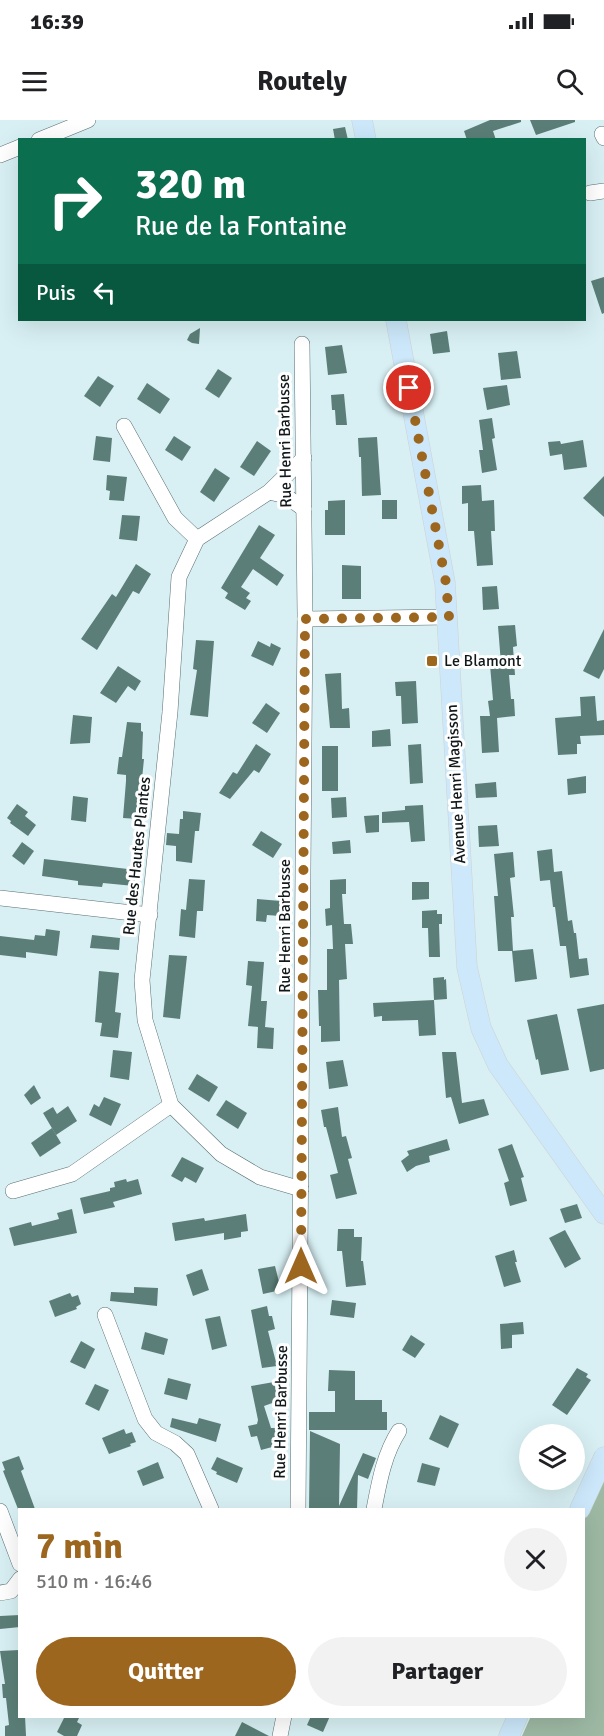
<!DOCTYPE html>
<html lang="fr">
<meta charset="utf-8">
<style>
body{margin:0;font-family:Signika,sans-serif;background:#f2f2f2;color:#202124;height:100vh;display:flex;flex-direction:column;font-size:22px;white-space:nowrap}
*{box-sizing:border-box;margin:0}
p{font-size:20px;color:#757577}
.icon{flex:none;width:33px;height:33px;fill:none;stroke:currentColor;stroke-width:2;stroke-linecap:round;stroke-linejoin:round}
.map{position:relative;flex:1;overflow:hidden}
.sheet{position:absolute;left:18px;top:1388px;width:567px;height:210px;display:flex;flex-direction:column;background:#fff;border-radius:0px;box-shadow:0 6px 24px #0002}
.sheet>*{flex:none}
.hud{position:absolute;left:18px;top:18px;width:568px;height:183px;border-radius:0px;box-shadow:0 6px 24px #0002;background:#0b6e4f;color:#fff;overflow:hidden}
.buttons{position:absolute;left:519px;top:1304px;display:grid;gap:12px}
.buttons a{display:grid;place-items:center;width:66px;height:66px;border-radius:50%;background:#fff;box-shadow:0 6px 24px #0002;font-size:30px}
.pin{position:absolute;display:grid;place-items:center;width:51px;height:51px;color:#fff;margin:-26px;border:3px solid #fff;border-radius:50%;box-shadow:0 2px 6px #0007}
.me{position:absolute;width:66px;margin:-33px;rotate:0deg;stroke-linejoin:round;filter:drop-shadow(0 0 4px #0008)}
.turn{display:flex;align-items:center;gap:21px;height:126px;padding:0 18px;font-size:27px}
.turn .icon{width:78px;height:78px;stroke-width:2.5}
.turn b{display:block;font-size:42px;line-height:51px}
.then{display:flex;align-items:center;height:57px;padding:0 18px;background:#0003;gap:12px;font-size:22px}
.round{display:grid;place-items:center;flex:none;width:63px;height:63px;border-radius:32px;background:#f2f2f2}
.summary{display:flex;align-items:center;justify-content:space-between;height:102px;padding:0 18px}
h1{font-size:36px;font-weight:700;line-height:45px;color:#9c661f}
.primary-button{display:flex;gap:12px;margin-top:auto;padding:12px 18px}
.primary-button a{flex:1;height:69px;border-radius:36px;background:#9c661f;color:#fff;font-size:24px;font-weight:700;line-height:69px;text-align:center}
.primary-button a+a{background:#f2f2f2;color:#202124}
.status{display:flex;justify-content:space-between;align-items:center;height:42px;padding:0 30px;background:#fff;direction:ltr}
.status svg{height:16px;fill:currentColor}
header{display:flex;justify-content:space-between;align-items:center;height:78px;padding:0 18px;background:#fff;font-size:27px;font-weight:700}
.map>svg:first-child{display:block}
</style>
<div class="status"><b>16:39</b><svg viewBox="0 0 49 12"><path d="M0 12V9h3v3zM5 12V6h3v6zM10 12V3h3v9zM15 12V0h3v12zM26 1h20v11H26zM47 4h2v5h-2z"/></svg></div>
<header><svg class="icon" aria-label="menu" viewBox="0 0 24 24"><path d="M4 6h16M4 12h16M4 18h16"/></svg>Routely<svg class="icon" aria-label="search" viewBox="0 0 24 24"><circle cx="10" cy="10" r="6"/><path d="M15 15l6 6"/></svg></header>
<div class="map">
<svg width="604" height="1616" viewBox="0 0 604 1616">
<rect width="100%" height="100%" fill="#d8f0f4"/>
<polygon fill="#9db9a4" points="604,1350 604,1616 522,1616 531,1596 584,1596 584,1396"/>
<g fill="#5b7f78">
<polygon points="490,0 521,0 521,2 493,11 496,20 467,20 464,11"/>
<polygon points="530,0 575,0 575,2 536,15"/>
<polygon points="345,7 348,20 335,20 333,9"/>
<polygon points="604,157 604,193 602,194 591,161"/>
<polygon points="200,208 199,224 192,223 187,220 190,214"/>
<polygon points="447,211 450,232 433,234 430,214"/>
<polygon points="342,225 347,253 328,255 325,227"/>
<polygon points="517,231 521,258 501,260 498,233"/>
<polygon points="218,249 232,258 219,278 205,269"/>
<polygon points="98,256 114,266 100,287 84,276"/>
<polygon points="147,263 170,279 160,294 137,279"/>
<polygon points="507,265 510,285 487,290 483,268"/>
<polygon points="344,274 347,305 336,305 335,290 332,290 331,275"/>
<polygon points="492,298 495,318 492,319 497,350 482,353 479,330 483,330 479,300"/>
<polygon points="96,316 112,318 110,342 93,340"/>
<polygon points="174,316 191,327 182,341 165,330"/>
<polygon points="377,317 381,375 362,376 361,337 359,337 358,318"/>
<polygon points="583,320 587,347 564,350 562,334 550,336 548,322 560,321 561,324"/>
<polygon points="257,321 271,331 254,356 240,347"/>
<polygon points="215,348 230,358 214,382 200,372"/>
<polygon points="107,355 127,357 124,381 109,380 110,371 106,370"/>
<polygon points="604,356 604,397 583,378"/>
<polygon points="481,365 482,381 494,380 495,411 491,411 493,445 477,446 474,411 468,411 468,383 462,384 462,366"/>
<polygon points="345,380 345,415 325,415 325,390 328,390 328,381"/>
<rect x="382" y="380" width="15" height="19"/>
<polygon points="122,395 140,396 137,421 119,419"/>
<polygon points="259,405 275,415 260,438 284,455 277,466 253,449 241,467 250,473 246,478 251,481 245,490 225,478 228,473 221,468"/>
<polygon points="136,444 151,454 139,474 133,471 97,530 81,519 112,474 116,477"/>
<polygon points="342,445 361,446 361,479 342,479"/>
<polygon points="497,466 499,489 483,490 482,467"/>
<polygon points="515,505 517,526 513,527 515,555 509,555 511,579 514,579 515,596 497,598 499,632 482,633 480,596 490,596 488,581 493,580 490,545 501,544 498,506"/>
<polygon points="604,509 604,549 599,559 583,551"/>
<polygon points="196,520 214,521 208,597 190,595 197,550 193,549"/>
<polygon points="258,521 270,527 271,523 281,528 273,546 251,536"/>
<polygon points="118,546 141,561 135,571 128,566 116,583 100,573"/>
<polygon points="341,553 342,589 349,588 350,608 330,608 325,554"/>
<polygon points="416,561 418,603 402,604 401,576 396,576 395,562"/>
<polygon points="595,576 597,601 604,600 604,615 580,616 581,624 577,624 577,634 558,635 555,598 581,596 580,577"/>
<polygon points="266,583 280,593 267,613 252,603"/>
<polygon points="73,595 92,597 90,623 70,624"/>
<polygon points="127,602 141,603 141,611 143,612 142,639 144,639 138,699 123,698 126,661 126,655 117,654 119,637 122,637"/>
<polygon points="390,609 391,626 372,627 372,611"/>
<polygon points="256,624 271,634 259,653 254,650 230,679 219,673 233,652 237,654"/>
<polygon points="421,624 423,663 410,664 408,625"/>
<rect x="322" y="626" width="16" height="45"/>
<polygon points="586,656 586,673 568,675 567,659"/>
<polygon points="496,662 497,677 476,678 475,664"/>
<polygon points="73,676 88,678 86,702 71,700"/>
<polygon points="346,677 347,697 332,698 331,678"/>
<polygon points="17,684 28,692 25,696 36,705 28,716 10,703 11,701 7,698"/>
<polygon points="423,685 425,721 411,722 409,702 382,703 382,692 405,690 405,686"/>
<polygon points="183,691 201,693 199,711 195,711 192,743 176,741 176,726 166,725 167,713 179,714 180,699 183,699"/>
<polygon points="379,695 379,712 366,713 364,696"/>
<polygon points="497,705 499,726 479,727 478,706"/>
<polygon points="261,711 282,724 273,738 252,725"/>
<polygon points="350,720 351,733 333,734 332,722"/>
<polygon points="22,722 34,731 24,745 12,736"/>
<polygon points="552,729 554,752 562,751 568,801 572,800 574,813 576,813 579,839 587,838 589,855 570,858 566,826 560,826 555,787 553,787 550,760 540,761 537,731"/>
<polygon points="513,732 515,757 510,758 514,797 511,797 513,831 498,831 494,776 498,776 494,734"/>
<polygon points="44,739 136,750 134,766 103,763 102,767 78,765 78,761 42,756"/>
<polygon points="189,759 205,760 203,791 197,791 195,818 179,816 181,789 186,790"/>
<polygon points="346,759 346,774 342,774 344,804 351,804 353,824 345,824 347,859 339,860 340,921 321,922 321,906 319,906 318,870 327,870 327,829 333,829 332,805 326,806 325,789 330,788 330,760"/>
<polygon points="412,762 429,762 429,779 412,780"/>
<polygon points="257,779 281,781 280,796 267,795 266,802 256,801"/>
<polygon points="437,790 437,794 442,794 442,804 439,804 440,837 429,837 428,808 422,808 422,791"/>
<polygon points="46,809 60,811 57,836 26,832 26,838 0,835 0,816 34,820 35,815 45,816"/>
<polygon points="92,815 120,818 119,830 90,828"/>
<polygon points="533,829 537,859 515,862 512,831"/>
<polygon points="169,835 187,836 180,899 163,897"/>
<polygon points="248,841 264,842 261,881 267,881 265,907 274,908 273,929 257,928 258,907 248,906 252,866 246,865"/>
<polygon points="99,851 119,853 115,892 121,893 118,918 100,916 102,903 95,902"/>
<polygon points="444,857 444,860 446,859 447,879 434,880 433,858"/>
<polygon points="434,880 436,915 419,916 418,900 382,901 382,896 374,897 373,883"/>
<polygon points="604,884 604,949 590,952 577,889"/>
<polygon points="557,894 569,950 541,955 538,939 536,940 527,900"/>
<polygon points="113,930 132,932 129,960 110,957"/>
<polygon points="442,932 456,932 462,983 484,979 489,995 459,1004 451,977 446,978"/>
<polygon points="343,940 348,966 329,969 326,942"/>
<polygon points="197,954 218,967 209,982 188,969"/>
<polygon points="34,965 41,978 31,985 24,975"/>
<polygon points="104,977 121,984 111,1006 89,995 94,984 99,987"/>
<polygon points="226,980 247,993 238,1009 216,995"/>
<polygon points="68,986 77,1001 56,1015 43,993 53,987 57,994"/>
<polygon points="338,987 342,1017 346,1016 352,1038 348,1039 357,1074 336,1079 330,1055 338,1053 326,1007 324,1007 321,990"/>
<polygon points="52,1008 61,1023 40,1037 31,1023"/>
<polygon points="447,1019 450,1030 429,1036 430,1042 416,1046 407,1052 401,1041 409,1035 407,1031"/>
<polygon points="512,1024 524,1057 521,1058 527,1081 510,1086 504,1063 509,1061 498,1029"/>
<polygon points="182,1037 204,1048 196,1063 185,1057 182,1062 171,1056"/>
<polygon points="126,1059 127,1062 138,1059 142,1074 113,1082 115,1087 84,1094 80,1078 110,1071 110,1068 115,1067 114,1062"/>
<polygon points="577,1084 582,1098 565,1103 560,1089"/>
<polygon points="72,1089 77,1113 14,1126 9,1108 31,1102 32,1106 59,1099 57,1093"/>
<polygon points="246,1094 248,1111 241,1112 241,1117 224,1120 224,1113 175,1121 172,1103 204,1098 205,1101"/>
<polygon points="338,1109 354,1109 354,1117 362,1117 361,1141 363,1141 366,1165 346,1167 342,1131 337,1131"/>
<polygon points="565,1110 581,1139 565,1148 549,1118"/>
<polygon points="514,1130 517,1142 515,1142 521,1162 504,1167 495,1136"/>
<polygon points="275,1146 281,1170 263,1174 258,1149"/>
<polygon points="202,1149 209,1170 193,1176 186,1155"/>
<polygon points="134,1167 158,1168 157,1186 110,1181 111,1172 134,1173"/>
<polygon points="70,1173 72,1177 78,1175 81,1184 76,1187 77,1189 55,1197 49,1181"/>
<polygon points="332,1180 356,1183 354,1198 330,1195"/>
<polygon points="267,1186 269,1196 272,1196 275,1209 268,1211 277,1246 262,1248 251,1190"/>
<polygon points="220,1196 227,1226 212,1230 205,1199"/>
<polygon points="523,1202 524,1214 512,1215 512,1228 501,1229 500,1204"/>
<polygon points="145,1212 168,1219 164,1235 141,1229"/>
<polygon points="411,1215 425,1224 415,1238 402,1230"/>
<polygon points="81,1221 95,1229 85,1249 70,1242"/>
<polygon points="577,1248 588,1254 586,1257 591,1260 567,1295 552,1285"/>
<polygon points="329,1250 355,1251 355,1280 382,1280 382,1292 387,1292 387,1310 309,1310 309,1292 335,1292 335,1271 328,1271"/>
<polygon points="168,1258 191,1264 187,1280 164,1274"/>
<polygon points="274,1262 278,1281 264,1286 271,1308 275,1308 278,1320 274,1320 276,1326 261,1330 257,1316 251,1317 248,1306 257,1304 258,1300 251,1266"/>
<polygon points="95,1264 109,1270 99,1291 85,1284"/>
<polygon points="440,1295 459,1304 448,1328 429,1319"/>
<polygon points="172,1298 197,1304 199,1298 221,1304 216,1322 170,1307"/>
<polygon points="124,1309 126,1314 132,1312 136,1322 130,1324 131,1326 109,1334 102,1318"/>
<polygon points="310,1311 340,1324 339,1386 363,1333 376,1338 368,1359 358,1355 357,1389 309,1389"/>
<polygon points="19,1336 24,1349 21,1351 35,1389 18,1389 3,1351 5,1350 2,1342"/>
<polygon points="217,1337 243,1348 237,1363 216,1354 217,1352 211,1349"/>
<polygon points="158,1342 164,1358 143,1366 137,1351"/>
<polygon points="422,1343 440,1348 435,1366 417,1362"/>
<polygon points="20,1495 20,1507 0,1509 0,1496"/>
<polygon points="19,1530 20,1596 25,1596 26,1616 5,1616 5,1606 9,1605 6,1578 3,1578 2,1564 5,1564 0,1531"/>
<polygon points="65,1596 80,1596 77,1602 82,1605 77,1616 64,1616 57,1612"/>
<polygon points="311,1596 330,1596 323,1612 307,1605"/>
<polygon points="242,1602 269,1616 235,1616"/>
</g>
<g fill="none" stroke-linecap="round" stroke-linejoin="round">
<defs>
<g id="minor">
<polyline points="602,14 604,18"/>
<polyline points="39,20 88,0"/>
<polyline points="0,35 20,27"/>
<polyline points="590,73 604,71"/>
<polyline points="124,306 175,398 197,419"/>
<polyline points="269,372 286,376 304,389"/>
<polyline points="305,499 449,497"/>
<polyline points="0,778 150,795"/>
<polyline points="301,1069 260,1057 221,1034 171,985 145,900 142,860 170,592 179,457 197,419 269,372 304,338"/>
<polyline points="13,1071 72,1054 171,985"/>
<polyline points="105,1195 145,1299 156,1313 175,1323 187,1334 211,1389"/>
<polyline points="298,1389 305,495 302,224"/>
<path d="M374,1389C379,1363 384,1334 399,1311"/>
<polyline points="0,1391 20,1444"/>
<polyline points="0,1473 11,1471 20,1459"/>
<polyline points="280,1616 284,1596"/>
</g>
<g id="major">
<polyline points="362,0 366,20"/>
<polyline points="396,200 445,463 467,847 481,908 498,945 604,1094"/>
<polyline points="580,1389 604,1337"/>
<polyline points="509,1616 518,1596"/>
</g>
</defs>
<use href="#minor" stroke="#596e71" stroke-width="16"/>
<use href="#major" stroke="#cfd1d1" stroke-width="21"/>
<use href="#minor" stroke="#fff" stroke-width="15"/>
<use href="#major" stroke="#cce8fa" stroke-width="20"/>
</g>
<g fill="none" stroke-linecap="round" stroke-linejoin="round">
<polyline stroke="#9c661f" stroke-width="10" stroke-dasharray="0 18" points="301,1146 305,499 449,497 446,463 409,268"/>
</g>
<rect fill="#9c661f" stroke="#fff" stroke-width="2" x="426" y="535" width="12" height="12" rx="3"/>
<g text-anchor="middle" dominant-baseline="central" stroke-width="6" stroke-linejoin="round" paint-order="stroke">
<g font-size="16" fill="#10181a" stroke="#fff">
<text transform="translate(285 321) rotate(-91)">Rue Henri Barbusse</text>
<text transform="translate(456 664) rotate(-93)">Avenue Henri Magisson</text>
<text transform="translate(137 736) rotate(-84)">Rue des Hautes Plantes</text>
<text transform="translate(285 806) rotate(-90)">Rue Henri Barbusse</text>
<text transform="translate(281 1292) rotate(-89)">Rue Henri Barbusse</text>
</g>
<g font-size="16" fill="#10181a" stroke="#fff" text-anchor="start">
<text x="444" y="541">Le Blamont</text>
</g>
</g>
</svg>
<div class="buttons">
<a><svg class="icon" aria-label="layers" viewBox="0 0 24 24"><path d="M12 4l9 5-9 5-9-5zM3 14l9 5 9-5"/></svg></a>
</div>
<div class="pin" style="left:409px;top:268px;background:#d93025"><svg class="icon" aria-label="arrive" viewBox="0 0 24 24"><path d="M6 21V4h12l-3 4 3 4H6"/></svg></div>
<svg class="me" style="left:301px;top:1146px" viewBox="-20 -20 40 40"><path d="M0-17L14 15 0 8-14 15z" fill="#9c661f" stroke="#fff" stroke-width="4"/></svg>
<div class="hud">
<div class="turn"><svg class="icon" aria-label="right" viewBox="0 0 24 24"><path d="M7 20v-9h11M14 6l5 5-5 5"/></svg><div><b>320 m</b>Rue de la Fontaine</div></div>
<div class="then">Puis<svg class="icon" aria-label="left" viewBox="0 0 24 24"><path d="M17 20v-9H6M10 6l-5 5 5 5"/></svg></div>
</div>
<section class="sheet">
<div class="summary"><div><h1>7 min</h1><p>510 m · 16:46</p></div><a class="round"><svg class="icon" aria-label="close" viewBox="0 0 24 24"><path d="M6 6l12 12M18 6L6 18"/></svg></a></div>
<div class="primary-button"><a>Quitter</a><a>Partager</a></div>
</section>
</div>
